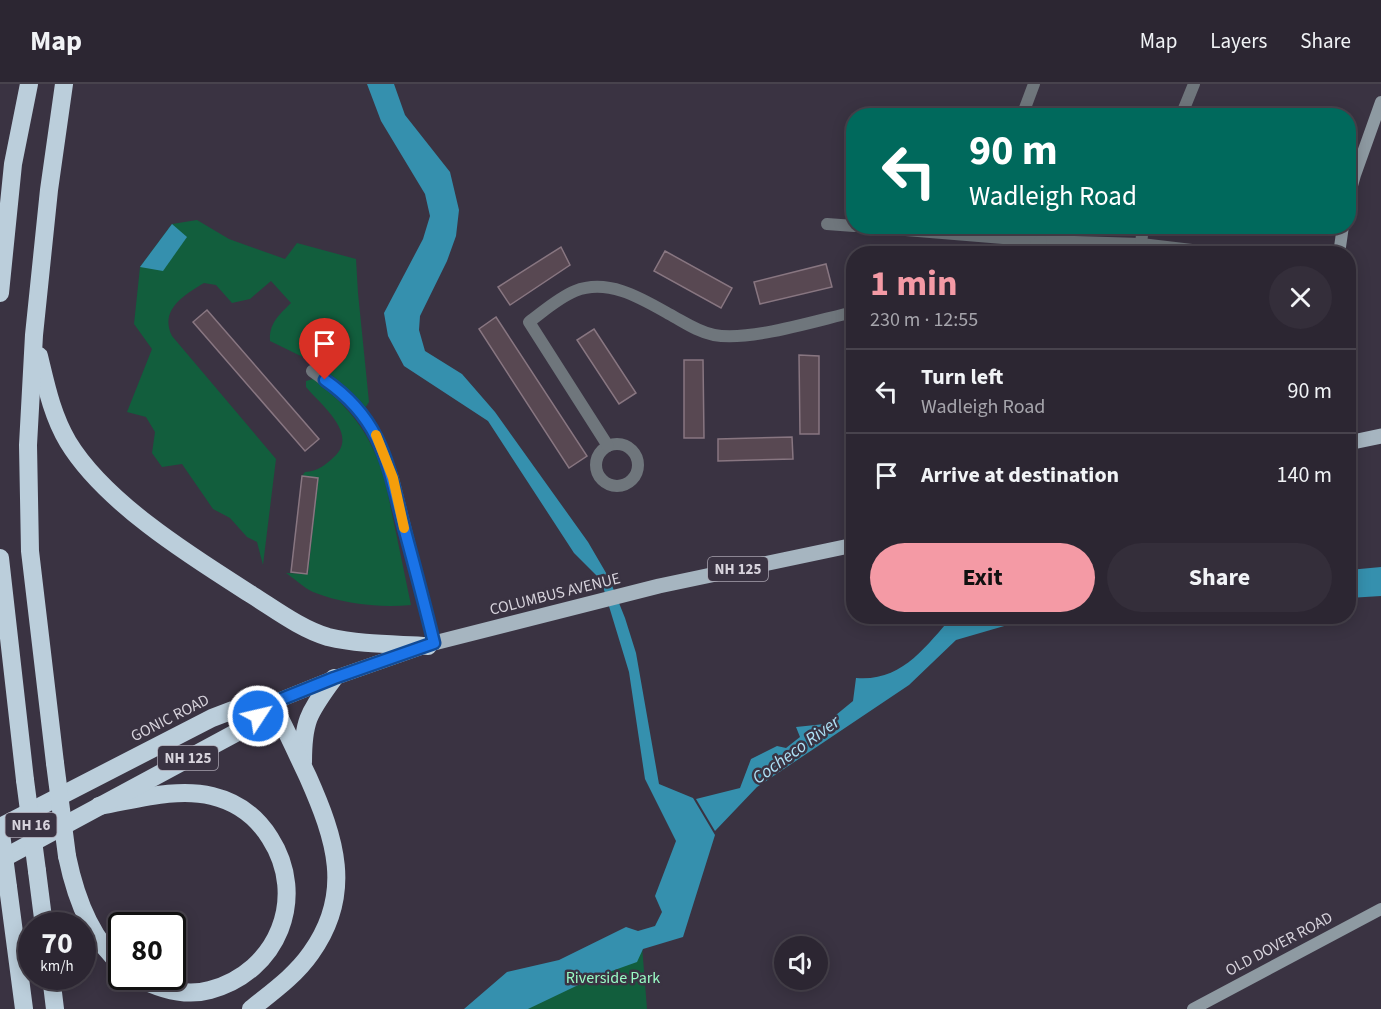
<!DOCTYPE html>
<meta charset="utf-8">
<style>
body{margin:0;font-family:"Source Sans 3",sans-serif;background:#342e3a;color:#f1f3f6;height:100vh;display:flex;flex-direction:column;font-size:22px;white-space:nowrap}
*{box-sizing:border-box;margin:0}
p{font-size:20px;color:#a6a5ac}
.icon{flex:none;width:33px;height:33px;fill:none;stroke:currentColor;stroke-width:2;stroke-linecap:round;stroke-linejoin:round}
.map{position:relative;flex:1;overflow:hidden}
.sheet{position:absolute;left:846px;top:162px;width:510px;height:378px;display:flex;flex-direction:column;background:#2c2632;border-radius:24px;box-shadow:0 3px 15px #0003,0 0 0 2px #48434d}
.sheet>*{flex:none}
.top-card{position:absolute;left:846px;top:24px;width:510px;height:126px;border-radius:24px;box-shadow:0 3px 15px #0003,0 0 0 2px #48434d;background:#00695c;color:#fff;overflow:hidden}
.fabs{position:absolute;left:774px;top:852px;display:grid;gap:12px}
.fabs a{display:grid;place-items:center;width:54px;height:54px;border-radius:50%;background:#2c2632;box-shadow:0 3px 15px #0003,0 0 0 2px #48434d;font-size:30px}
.speed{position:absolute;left:18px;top:828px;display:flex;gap:12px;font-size:30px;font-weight:700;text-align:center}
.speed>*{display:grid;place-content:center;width:78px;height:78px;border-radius:50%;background:#2c2632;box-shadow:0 3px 15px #0003,0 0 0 2px #48434d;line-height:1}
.speed small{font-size:15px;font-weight:400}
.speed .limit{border:3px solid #111;border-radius:9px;background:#fff;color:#111}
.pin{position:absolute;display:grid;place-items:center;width:51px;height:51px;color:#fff;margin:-62px -26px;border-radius:50% 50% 50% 0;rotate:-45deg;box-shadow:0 0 6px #0007}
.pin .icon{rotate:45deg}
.me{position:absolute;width:66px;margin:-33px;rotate:55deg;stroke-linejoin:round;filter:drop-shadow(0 0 4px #0008)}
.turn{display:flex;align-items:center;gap:21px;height:126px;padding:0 24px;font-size:27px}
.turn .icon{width:78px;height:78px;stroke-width:2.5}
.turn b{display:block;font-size:42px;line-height:51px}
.round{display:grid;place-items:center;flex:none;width:63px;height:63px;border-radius:32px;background:#342e3a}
.summary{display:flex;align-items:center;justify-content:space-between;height:102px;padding:0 24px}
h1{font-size:36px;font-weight:700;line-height:45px;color:#f49aa5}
.action{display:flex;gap:12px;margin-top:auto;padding:12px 24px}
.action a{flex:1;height:69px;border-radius:36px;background:#f49aa5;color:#111;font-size:24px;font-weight:700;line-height:69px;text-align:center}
.action a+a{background:#342e3a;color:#f1f3f6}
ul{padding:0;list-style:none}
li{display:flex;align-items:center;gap:18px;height:84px;padding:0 24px;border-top:2px solid #48434d}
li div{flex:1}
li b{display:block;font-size:22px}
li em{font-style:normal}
header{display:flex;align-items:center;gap:36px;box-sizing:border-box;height:84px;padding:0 30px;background:#2c2632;border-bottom:2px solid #48434d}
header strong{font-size:28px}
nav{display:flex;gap:33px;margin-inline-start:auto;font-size:21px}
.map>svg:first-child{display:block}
</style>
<header>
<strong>Map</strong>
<nav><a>Map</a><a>Layers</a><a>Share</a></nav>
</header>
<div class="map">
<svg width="1381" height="925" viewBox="0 0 1381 925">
<rect width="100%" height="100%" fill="#3a3342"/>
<g fill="#125e3d">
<path d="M197,136L229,155L285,175L297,159L356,175L358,209L369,318L365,324L337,296L315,279L270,257C269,239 279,231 291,219L271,197L250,215L232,219L216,201L204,199C184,211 159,226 172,252L276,375L263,481L257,458L247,453L230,434L213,425L182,380L162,383L152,369L155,348L146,333L127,328L152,265L134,240L140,183L172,140Z"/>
<path d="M313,295C349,322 369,348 384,391L411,521C379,524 343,520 313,508C304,504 295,495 286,489L308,490L318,394L302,392L305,388C318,387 324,382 334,373C359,350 322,322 306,303V297Z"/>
<polygon points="641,849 647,925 484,925"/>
</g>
<g fill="#3590ae">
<polygon points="367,0 394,0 405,31 450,88 459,126 456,152 447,177 420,232 419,246 425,267 462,290 495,328 588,458 609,494 625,534 636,569 659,700 693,714 715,751 683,853 643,865 637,878 595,893 528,925 464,925 507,888 559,876 626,843 638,847 655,842 662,828 655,812 676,757 645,695 629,588 601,496 574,469 488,337 404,282 388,252 384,229 423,155 430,132 425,110 381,37"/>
<polygon points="172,140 187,153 163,187 140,183"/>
<polygon points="1381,483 1381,512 1349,514 1349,486"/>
<path d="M953,532L1055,533L1028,535L956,556L909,601L757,703L715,747L696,715L740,704L751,675L777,662L786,664L800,653L796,643L825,640L853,617L856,594C902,598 925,563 953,532Z"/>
</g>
<g fill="#584852" stroke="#887681" stroke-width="1.5">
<polygon points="561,163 570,181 510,221 498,203"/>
<polygon points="665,167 732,204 721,224 654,187"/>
<polygon points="826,180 832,203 760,220 754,198"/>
<polygon points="207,226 319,355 305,367 193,238"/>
<polygon points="496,233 587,372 569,384 479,245"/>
<polygon points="594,245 636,309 619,320 577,256"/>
<polygon points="799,271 819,272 819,350 800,350"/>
<polygon points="684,276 703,276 704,354 684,354"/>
<polygon points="792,353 793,375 718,377 718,355"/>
<polygon points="302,392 318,394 307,490 291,488"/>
</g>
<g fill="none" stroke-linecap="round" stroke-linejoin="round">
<g stroke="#6f767c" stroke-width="12">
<polyline points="1022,32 1034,0"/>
<polyline points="1181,32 1194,0"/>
<polyline points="827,140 854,142"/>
<polyline points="857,142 1041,157 1141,160 1226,170"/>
<polyline points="1141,160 1143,142"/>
<polyline points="1025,170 1041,157"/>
<path d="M312,287C357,319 375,341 393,394L434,559"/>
<circle cx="617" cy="381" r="21"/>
<path d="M608,362L529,238C544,227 558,214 575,207C608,194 641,214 669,230C684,238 698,248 714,251C749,258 818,236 854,228"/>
</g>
<g stroke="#8e9aa2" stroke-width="12">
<polyline points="1348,116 1355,91 1381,18"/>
<polyline points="1339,170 1343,142"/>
<polyline points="1193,925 1381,825"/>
</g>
<g stroke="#a6b5c0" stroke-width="15">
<polyline points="1348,359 1381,352"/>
<polyline points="272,619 334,594 434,559 659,502 854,461"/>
</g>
<g stroke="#bbcedb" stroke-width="18">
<polyline points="0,209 13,80 29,0"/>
<path d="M39,272C46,301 52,331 68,358C105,419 192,473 252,511C276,526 301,545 328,553C361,561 395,560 428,562"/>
<polyline points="0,474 25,696"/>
<path d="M303,678C303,634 310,628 334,594"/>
<polyline points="55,679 30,467 28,361 34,251 49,106 64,0"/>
<path d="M99,722C135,716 176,703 212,712C237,718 257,733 270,754C308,813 278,888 210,906C185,913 157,904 135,892"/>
<polyline points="0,743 212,634 233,626 272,619"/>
<path d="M67,772C75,811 90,855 122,881"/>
<polyline points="0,776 243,645 272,619"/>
<polyline points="37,787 44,842"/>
<polyline points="8,803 24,925"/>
<polyline points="51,892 55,925"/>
<path d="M251,925C272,908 295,892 311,869C354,809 335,754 308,693C296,668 285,643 272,619"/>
</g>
<g stroke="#bbcedb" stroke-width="18">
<polyline points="55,679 67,772"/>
<polyline points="25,696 37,787"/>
<polyline points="0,742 8,803"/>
</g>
</g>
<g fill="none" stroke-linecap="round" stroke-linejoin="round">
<defs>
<path id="route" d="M258,632L272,619L334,594L434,559C425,522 415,484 405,447C388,383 384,337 325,296"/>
</defs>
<use href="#route" stroke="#114b97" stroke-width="15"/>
<use href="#route" stroke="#1a73e8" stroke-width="10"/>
<polyline stroke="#f59e0b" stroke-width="10" points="376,351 393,394 404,444"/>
</g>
<g text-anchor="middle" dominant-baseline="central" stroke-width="5" stroke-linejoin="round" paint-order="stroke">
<g fill="#3a3342" stroke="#a8a3ae" stroke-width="1.5">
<rect x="708" y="473" width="60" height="24" rx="4.5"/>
<rect x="158" y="662" width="60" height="24" rx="4.5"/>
<rect x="5.5" y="729" width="51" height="24" rx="4.5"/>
</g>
<g font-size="15" font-weight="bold" fill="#d7d3dc">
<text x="738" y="485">NH 125</text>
<text x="188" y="674">NH 125</text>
<text x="31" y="741">NH 16</text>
</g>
<g font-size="16" fill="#d7d3dc" stroke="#3a3342">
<text transform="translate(555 510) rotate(-14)">COLUMBUS AVENUE</text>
<text transform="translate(170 634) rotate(-27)">GONIC ROAD</text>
<text transform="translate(1279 860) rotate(-28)">OLD DOVER ROAD</text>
</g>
<g font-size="16" fill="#99fbc5" stroke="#3a3342">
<text x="613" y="894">Riverside Park</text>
</g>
<g font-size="18" font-style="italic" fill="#aee1f6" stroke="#3a3342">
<text transform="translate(796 666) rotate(-36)">Cocheco River</text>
</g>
</g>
</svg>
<div class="fabs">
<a><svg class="icon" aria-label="sound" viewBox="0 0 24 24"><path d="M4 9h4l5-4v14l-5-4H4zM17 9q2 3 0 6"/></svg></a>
</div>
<div class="speed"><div>70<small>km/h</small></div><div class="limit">80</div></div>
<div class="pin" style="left:325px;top:296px;background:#d93025"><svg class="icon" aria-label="arrive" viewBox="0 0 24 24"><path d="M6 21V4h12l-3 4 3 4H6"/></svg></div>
<svg class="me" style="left:258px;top:632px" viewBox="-20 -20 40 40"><circle r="17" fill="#1a73e8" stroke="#fff" stroke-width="3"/><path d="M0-11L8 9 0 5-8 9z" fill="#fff"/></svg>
<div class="top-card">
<div class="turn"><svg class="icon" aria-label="left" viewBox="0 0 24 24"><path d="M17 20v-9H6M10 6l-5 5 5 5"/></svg><div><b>90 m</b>Wadleigh Road</div></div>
</div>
<section class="sheet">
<div class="summary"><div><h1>1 min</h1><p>230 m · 12:55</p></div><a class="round"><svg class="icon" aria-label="close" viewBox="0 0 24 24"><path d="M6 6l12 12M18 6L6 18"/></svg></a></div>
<ul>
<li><svg class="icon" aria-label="left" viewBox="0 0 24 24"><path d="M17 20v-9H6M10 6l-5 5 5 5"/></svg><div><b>Turn left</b><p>Wadleigh Road</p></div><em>90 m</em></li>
<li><svg class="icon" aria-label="arrive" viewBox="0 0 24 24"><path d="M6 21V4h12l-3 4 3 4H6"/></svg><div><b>Arrive at destination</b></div><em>140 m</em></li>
</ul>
<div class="action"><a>Exit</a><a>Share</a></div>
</section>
</div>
